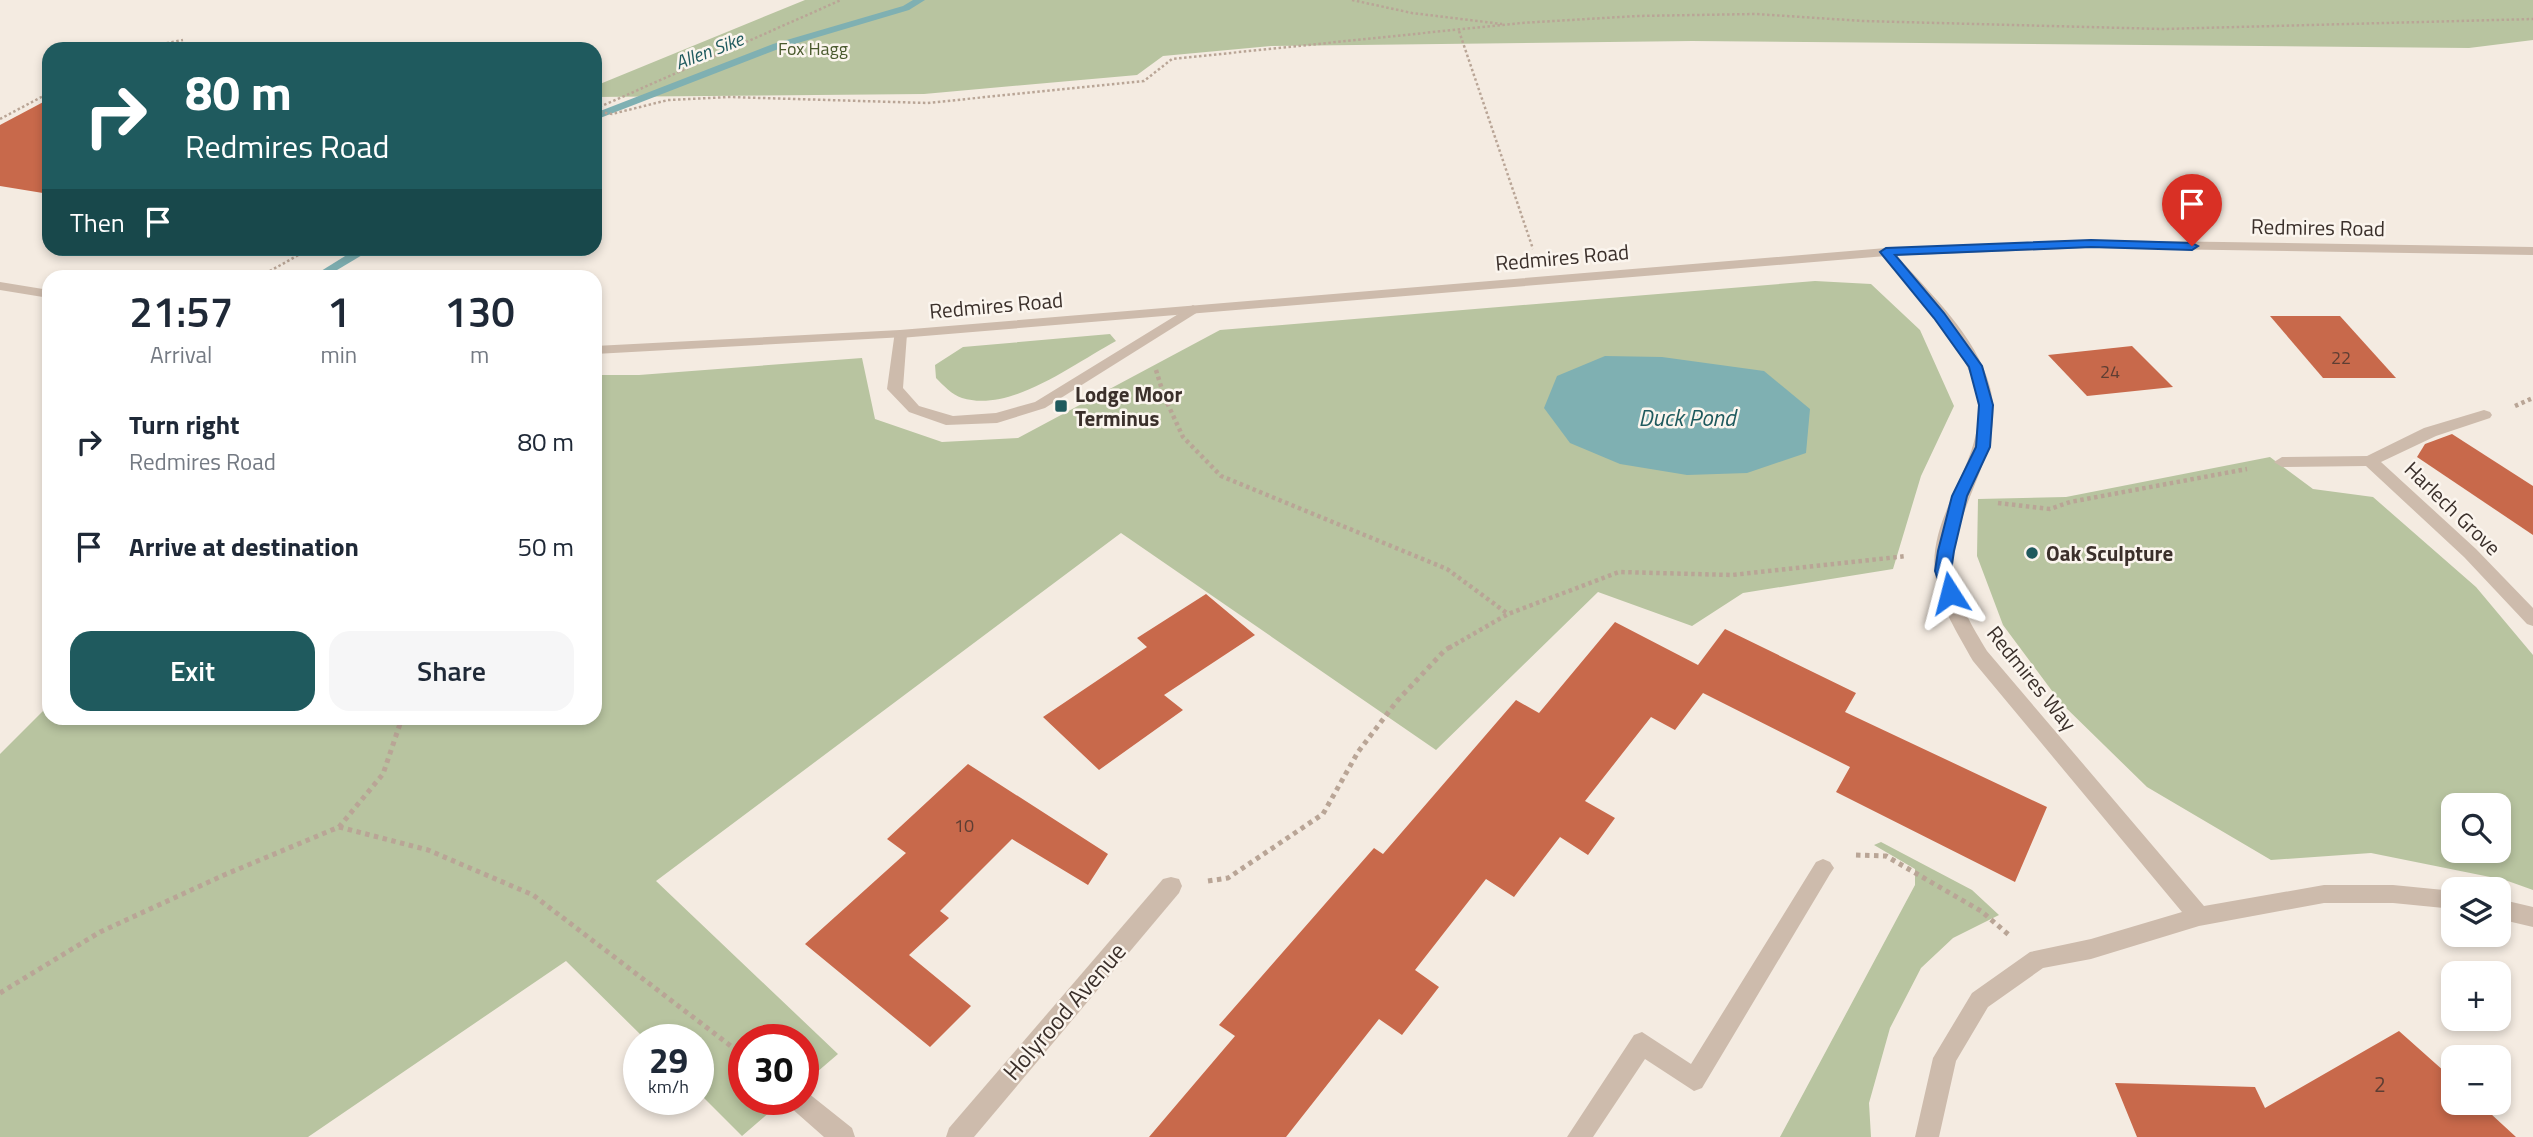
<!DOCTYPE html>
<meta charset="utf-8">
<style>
body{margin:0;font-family:"Titillium Web",sans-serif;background:#f6f6f7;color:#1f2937;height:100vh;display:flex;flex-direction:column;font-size:26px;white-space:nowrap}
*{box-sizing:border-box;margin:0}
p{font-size:23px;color:#747a83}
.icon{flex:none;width:38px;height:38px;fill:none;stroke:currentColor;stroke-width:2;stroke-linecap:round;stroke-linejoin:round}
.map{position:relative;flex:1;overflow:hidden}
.panel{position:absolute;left:42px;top:270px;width:560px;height:455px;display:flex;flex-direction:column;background:#fff;border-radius:21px;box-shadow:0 4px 10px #0003}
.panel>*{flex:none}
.hud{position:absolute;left:42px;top:42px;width:560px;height:214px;border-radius:21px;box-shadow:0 4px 10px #0003;background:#1f5a5e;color:#fff;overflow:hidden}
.buttons{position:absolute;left:2441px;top:793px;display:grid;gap:14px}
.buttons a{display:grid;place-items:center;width:70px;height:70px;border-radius:14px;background:#fff;box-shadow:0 4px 10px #0003;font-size:35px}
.speed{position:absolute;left:623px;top:1024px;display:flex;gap:14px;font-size:35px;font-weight:700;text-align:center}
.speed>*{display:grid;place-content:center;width:91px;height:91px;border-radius:50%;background:#fff;box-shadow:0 4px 10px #0003;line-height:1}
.speed small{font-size:18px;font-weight:400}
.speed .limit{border:10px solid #d22;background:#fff;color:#111}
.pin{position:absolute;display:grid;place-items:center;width:60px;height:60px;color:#fff;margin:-72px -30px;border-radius:50% 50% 50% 0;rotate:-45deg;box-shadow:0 0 7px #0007}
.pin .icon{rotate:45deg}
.me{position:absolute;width:77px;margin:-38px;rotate:351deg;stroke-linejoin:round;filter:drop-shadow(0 0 5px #0008)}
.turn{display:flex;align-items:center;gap:24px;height:147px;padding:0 28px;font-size:32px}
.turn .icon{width:91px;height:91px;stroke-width:2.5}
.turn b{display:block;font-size:49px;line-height:60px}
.then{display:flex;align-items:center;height:66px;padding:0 28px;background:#0003;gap:14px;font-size:26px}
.eta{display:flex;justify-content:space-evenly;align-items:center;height:119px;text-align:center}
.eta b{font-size:42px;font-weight:600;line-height:49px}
.button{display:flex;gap:14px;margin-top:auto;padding:14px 28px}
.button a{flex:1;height:80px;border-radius:21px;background:#1f5a5e;color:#fff;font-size:28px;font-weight:600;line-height:80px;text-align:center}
.button a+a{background:#f6f6f7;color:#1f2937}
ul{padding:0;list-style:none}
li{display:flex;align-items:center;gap:21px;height:105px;padding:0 28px}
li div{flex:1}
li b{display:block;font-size:26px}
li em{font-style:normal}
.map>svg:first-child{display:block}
</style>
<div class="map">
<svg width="2533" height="1137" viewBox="0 0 2533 1137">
<rect width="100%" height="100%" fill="#f4ebe1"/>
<g fill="#b8c4a0" fill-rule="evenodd">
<polygon points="805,0 2533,0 2533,40 2469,48 1692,41 1271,46 1163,56 1137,75 924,94 595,97 595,86"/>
<polygon points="1815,281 1871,284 1920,330 1954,406 1921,476 1893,569 1743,593 1692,626 1598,592 1436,750 1121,533 656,881 838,1054 803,1084 803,1040 744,1040 744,1099 785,1099 742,1136 698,1092 698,1040 645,1039 566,961 308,1137 0,1137 0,754 49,705 49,718 595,718 595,375 639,375 862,358 875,419 942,442 1018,438 1220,330"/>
<path d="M1110,334L1116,341C1073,364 1011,413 962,398C952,395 943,385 936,378L935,365L963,347Z"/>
<path d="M2270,457L2313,489L2373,497L2476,587L2533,655V890L2505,880L2371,853L2271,860L2147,787L2061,703L2003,625L1977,556L1978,499L2066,497ZM2454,805H2499V850H2454Z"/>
<polygon points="1881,842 1972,890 1999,915 1953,938 1921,968 1890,1028 1869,1103 1871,1137 1780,1137 1915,885 1915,869 1874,845"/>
</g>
<polygon fill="#7fb0b2" points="1605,356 1662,357 1764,371 1810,409 1806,453 1747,473 1687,475 1620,464 1570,443 1544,408 1557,376"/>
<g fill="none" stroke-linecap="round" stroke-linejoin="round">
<g fill="#7fb0b2" fill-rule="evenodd">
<polygon points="913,0 925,0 909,10 781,48 595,120 595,113 773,44 903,6"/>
<polygon points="358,248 374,248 327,276 313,276"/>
</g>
</g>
<g fill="#c8694b">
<polygon points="49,99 49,194 0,186 0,125"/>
<polygon points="2270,316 2340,316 2396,378 2323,378"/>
<polygon points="2132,346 2173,387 2087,396 2048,355"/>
<polygon points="2452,434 2533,486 2533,535 2417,457 2425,444"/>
<polygon points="1206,594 1255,635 1164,695 1183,710 1099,770 1043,717 1147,647 1137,638"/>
<polygon points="1615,622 1698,665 1725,629 1856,693 1845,712 2047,807 2015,882 1836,792 1850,767 1703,693 1675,730 1651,717 1585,801 1615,818 1588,855 1560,837 1514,897 1486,879 1415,970 1439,987 1402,1035 1379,1019 1286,1137 1149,1137 1235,1036 1219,1025 1374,848 1383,854 1516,700 1539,713"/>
<polygon points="968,764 1108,854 1088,885 1012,839 940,911 949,918 909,955 971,1006 930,1047 805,944 906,853 887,839"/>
<polygon points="2399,1031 2454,1080 2454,1102 2478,1102 2516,1137 2137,1137 2115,1083 2255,1087 2265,1108"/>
</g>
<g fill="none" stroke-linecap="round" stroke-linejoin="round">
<g stroke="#b9a596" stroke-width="2.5" stroke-dasharray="2.5 2.5" stroke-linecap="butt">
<polyline points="1352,0 1412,13 1502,24"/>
<polyline points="1459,31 1533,249"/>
<polyline points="137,49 183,40"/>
<polyline points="595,109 841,0"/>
<polyline points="595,111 612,114 668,100 729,97 927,103 1144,81 1172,59 1521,23 1637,16 1756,14 1863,21 2163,29 2533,19"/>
<polyline points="0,119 49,93"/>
<polyline points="261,276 311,248"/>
</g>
<g stroke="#b9a596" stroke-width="4.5" stroke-dasharray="3.5 3.5" stroke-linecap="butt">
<polyline points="1156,370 1164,396 1183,437 1221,476 1447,569 1508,614"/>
<polyline points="2515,406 2533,398"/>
<polyline points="1998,503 2050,509 2070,502 2247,469"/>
<polyline points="1449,648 1508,614 1619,572 1732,575 1907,556"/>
</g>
<g stroke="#b9a596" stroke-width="5" stroke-dasharray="4.5 4.5" stroke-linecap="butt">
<polyline points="339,827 428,850 533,895 744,1056"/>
<polyline points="1856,855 1886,856 1981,911 2009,935"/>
<polyline points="1208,881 1228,878 1323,814 1358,752 1397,701 1445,650 1452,646"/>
<polyline points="0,993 100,932 224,875 339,827 383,774 402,718"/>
</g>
<g fill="#cdbbac" fill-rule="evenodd">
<polygon points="1193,305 1200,309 1198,312 1045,408 997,423 946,425 909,412 887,389 895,331 905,331 907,334 903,388 919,406 953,416 996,413 1035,402"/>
<polygon points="1823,859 1830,862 1834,868 1830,874 1702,1088 1694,1091 1645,1059 1593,1137 1567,1137 1634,1035 1642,1032 1691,1064 1816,862"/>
</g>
<g fill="#cdbbac" fill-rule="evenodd">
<path d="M1886,248L1891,249C1926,290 1976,334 1990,387C2004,440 1969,486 1957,536C1955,548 1951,561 1953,573C1956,601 1973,627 1987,651L2204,906L2324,885H2393L2454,891V909L2393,903H2324L2199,926L2091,959L2043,968L1988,1007L1956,1061L1939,1137H1915L1933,1058L1972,993L2030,952L2091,939L2182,912L1973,661C1958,634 1939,605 1935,573C1927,508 1996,452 1974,384C1958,334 1914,294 1881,255L1879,252Z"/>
<polygon points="0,282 49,290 49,298 0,290"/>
<polygon points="900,330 905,331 907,334 905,337 595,354 595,346"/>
<polygon points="2484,410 2490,412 2492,415 2490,418 2436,436 2381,462 2476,549 2533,608 2533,626 2527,624 2464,557 2366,466 2282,467 2274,462 2282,457 2367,456 2424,428"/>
<polygon points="1171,877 1179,879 1182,886 1179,893 974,1137 946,1137 949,1128 1163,879"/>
<polygon points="2499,899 2533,907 2533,927 2499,919"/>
<polygon points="803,1089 852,1128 855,1137 824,1137 790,1107 787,1099 803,1099"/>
</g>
<polygon fill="#cdbbac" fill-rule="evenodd" points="2091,240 2533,247 2533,255 2091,248 1886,256 900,338 893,334 900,330 1886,248"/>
</g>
<polygon fill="#1a73e8" stroke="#114b97" stroke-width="2" points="2091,240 2192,243 2198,246 2192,250 2091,247 1895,255 1944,313 1982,366 1993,405 1990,447 1967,496 1954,551 1951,571 1958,593 1950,599 1944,597 1935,571 1938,551 1952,496 1976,447 1979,405 1969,367 1934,318 1880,252 1886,248"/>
<g fill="#1f5a5e" stroke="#fbf5ee" stroke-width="2.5">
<rect x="1054" y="399" width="14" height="14" rx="3.5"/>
<circle cx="2032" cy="553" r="7"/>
</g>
<g text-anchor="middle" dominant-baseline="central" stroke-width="5" stroke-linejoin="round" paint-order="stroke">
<g font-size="18" fill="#4a5a2e" stroke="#fbf5ee">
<text x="813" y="48">Fox Hagg</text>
</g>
<g font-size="18" fill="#5e3e33">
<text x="2341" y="357">22</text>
<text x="2110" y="371">24</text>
<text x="964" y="825">10</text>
</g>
<g font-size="19" font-style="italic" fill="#1f5a5e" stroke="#fbf5ee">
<text transform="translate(709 50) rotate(-21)">Allen Sike</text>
</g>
<g font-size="21" fill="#3b302b" stroke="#fbf5ee">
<text transform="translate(2318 227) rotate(1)">Redmires Road</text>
<text transform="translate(1562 257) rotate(-5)">Redmires Road</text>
<text transform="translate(996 305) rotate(-5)">Redmires Road</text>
<text transform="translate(2453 508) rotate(44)">Harlech Grove</text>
<text transform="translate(2032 678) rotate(51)">Redmires Way</text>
</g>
<g font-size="21" font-weight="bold" fill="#3b302b" stroke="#fbf5ee" text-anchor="start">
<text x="1075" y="394">Lodge Moor<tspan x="1075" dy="24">Terminus</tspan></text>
<text x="2046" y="553">Oak Sculpture</text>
</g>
<g font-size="21" fill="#5e3e33">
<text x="2380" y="1084">2</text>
</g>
<g font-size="23" font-style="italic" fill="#1f5a5e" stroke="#fbf5ee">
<text x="1687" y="417">Duck Pond</text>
</g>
<g font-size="24" fill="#3b302b" stroke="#fbf5ee">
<text transform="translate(1064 1011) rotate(-49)">Holyrood Avenue</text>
</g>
</g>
</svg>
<div class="buttons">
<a><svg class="icon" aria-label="search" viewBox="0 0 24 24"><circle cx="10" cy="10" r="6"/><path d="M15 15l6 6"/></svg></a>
<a><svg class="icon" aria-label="layers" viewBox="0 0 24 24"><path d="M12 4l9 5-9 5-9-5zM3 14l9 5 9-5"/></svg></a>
<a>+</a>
<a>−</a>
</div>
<div class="speed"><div>29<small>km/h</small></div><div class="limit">30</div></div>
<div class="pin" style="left:2192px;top:246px;background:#d93025"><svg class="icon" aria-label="arrive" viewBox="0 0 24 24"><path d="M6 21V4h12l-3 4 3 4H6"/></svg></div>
<svg class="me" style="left:1950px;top:593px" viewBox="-20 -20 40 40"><path d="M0-17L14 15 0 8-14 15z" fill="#1a73e8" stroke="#fff" stroke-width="4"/></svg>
<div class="hud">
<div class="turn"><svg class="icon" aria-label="right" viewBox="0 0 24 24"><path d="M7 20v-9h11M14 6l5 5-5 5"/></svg><div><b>80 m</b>Redmires Road</div></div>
<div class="then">Then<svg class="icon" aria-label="arrive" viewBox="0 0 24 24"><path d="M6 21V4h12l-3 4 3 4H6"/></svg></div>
</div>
<section class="panel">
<div class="eta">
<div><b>21:57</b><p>Arrival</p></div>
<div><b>1</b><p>min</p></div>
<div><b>130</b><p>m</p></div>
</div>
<ul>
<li><svg class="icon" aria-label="right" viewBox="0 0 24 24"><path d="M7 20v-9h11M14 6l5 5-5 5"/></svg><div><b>Turn right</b><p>Redmires Road</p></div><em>80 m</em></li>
<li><svg class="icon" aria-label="arrive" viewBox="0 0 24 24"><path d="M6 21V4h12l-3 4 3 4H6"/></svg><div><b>Arrive at destination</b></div><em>50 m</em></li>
</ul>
<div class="button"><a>Exit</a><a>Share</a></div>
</section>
</div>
